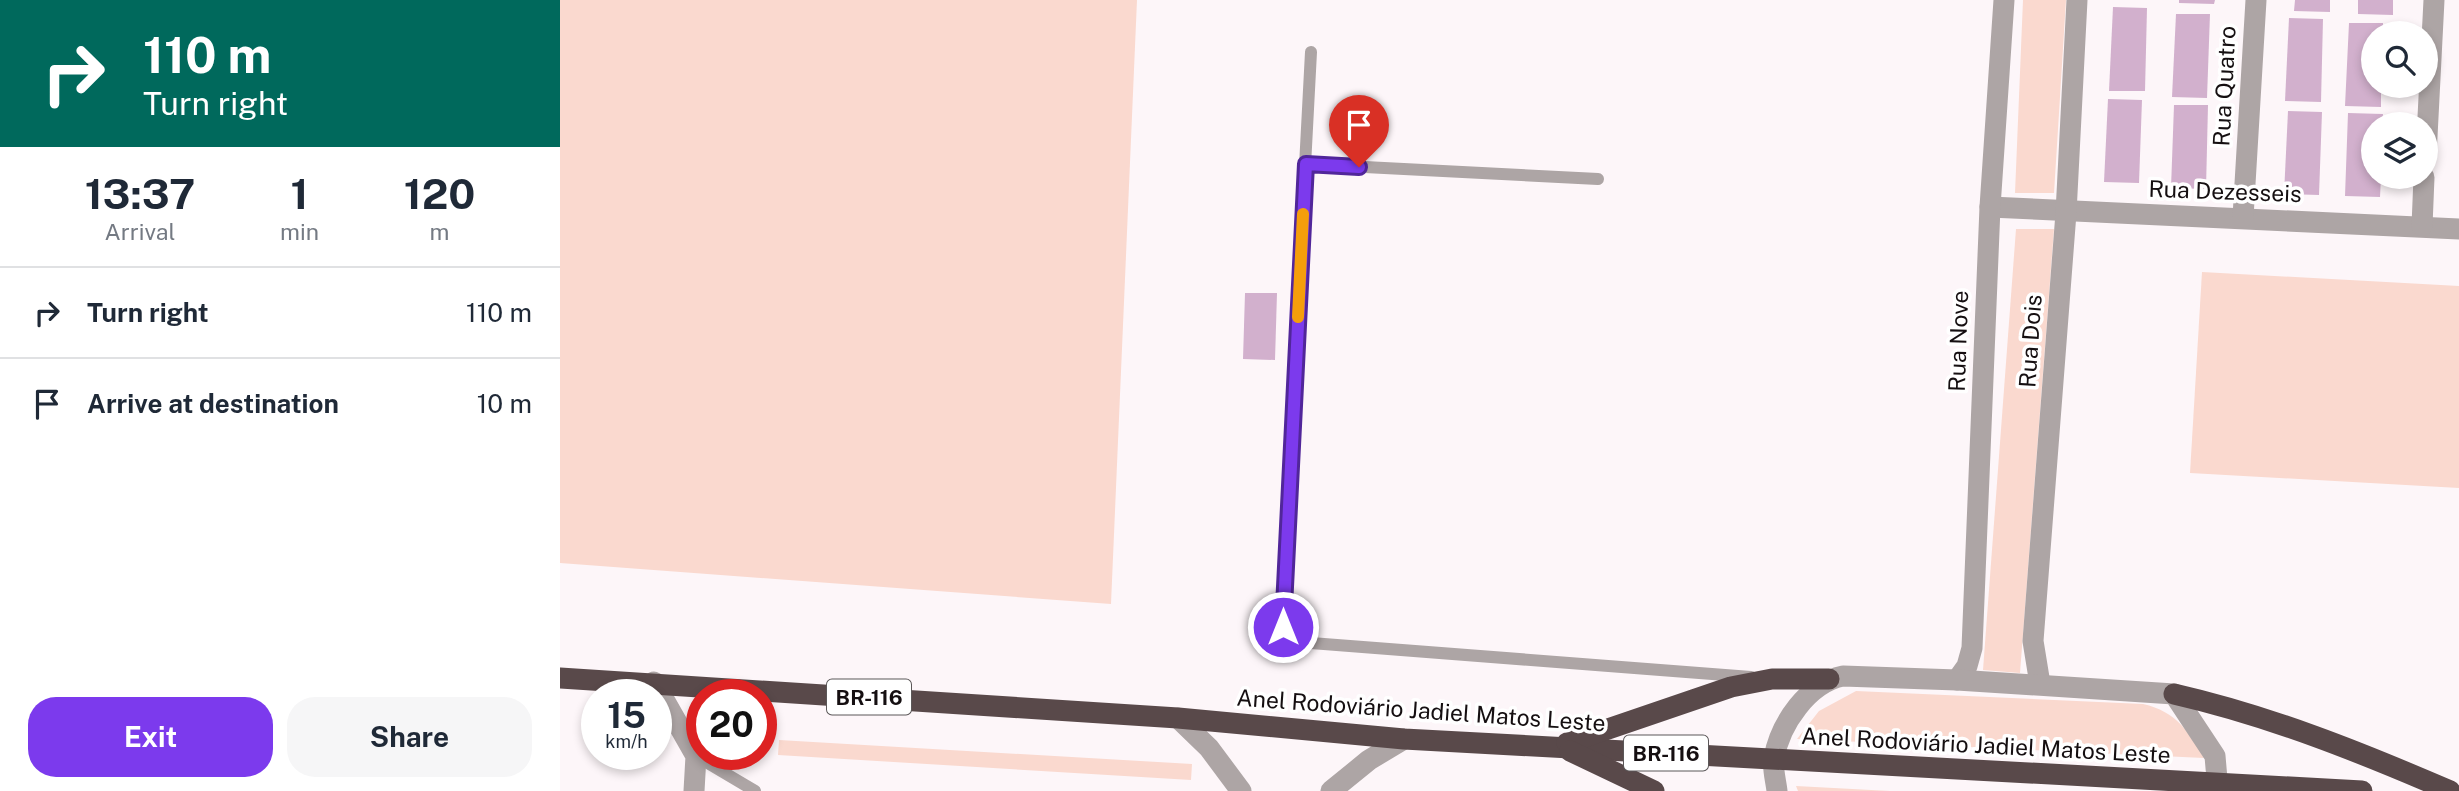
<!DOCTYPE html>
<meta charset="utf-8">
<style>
body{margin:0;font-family:"Public Sans",sans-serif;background:#f6f6f7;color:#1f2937;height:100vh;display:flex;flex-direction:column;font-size:26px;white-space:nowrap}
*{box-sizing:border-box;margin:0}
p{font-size:23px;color:#747a83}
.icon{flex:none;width:38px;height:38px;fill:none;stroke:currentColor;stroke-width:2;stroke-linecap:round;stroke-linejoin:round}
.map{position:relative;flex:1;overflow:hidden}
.details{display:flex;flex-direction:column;background:#fff;width:560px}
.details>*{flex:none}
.banner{background:#00695c;color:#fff;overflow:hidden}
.fabs{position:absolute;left:1801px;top:21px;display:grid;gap:14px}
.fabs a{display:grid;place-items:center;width:77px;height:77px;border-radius:50%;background:#fff;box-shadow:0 4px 10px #0003;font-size:35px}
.speed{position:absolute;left:21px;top:679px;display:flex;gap:14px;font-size:35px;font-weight:700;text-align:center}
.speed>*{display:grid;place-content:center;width:91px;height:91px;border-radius:50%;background:#fff;box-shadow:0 4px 10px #0003;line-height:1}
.speed small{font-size:18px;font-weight:400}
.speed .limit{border:10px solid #d22;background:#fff;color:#111}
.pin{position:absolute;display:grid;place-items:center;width:60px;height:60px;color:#fff;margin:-72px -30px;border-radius:50% 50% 50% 0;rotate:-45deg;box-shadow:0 0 7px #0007}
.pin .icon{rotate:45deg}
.me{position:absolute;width:77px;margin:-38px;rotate:0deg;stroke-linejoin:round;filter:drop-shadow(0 0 5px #0008)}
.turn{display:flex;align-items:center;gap:24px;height:147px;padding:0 28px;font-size:32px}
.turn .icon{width:91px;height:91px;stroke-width:2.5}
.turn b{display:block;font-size:49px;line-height:60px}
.eta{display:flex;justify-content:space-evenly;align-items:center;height:119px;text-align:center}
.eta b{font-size:42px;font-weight:700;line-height:49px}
.action{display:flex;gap:14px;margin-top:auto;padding:14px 28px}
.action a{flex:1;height:80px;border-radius:28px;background:#7c3aed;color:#fff;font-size:28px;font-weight:700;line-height:80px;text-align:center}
.action a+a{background:#f6f6f7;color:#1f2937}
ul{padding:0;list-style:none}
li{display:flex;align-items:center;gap:21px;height:91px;padding:0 28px;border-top:2px solid #e0e1e3}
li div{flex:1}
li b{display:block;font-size:26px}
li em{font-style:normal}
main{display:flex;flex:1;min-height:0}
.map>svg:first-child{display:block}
</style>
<main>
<section class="details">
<div class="banner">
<div class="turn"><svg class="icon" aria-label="right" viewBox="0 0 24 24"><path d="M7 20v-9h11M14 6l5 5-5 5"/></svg><div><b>110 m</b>Turn right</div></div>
</div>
<div class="eta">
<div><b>13:37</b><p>Arrival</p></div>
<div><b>1</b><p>min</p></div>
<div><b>120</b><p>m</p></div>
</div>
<ul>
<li><svg class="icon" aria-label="right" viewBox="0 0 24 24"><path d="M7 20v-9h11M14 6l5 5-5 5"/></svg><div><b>Turn right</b></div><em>110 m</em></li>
<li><svg class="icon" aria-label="arrive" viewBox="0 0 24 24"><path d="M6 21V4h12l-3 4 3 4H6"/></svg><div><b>Arrive at destination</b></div><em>10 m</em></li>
</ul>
<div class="action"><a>Exit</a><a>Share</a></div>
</section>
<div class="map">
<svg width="1899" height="791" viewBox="0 0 1899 791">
<rect width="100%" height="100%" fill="#fdf6f9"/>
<g fill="#fad9cf">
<polygon points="0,0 577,0 551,604 0,563"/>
<polygon points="1463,0 1506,0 1494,193 1455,193"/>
<polygon points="1456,229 1494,229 1460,673 1423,670"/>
<polygon points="1642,272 1899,286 1899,488 1630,473"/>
<path d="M1296,691L1583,704C1617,712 1627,730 1644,758L1237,739L1259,711Z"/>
<polygon points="219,740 632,764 631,780 218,755"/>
<polygon points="1236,786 1330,791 1238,791"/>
</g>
<g fill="#d2b0cd">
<polygon points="1619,0 1655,0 1654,4 1619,3"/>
<polygon points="1735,0 1770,0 1770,12 1734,11"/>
<polygon points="1798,0 1833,0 1833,15 1798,14"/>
<polygon points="1553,7 1587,8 1585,91 1549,91"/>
<polygon points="1616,14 1650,14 1647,98 1612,97"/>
<polygon points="1729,18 1763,19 1761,102 1725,101"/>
<polygon points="1789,23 1823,23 1823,33 1813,33 1813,86 1821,86 1821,107 1785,106"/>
<polygon points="1548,99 1582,100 1579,183 1544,182"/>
<polygon points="1614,105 1648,105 1646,189 1611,188"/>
<polygon points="1728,111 1762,112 1759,195 1724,194"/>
<polygon points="1788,113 1823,114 1822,124 1813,124 1813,177 1821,177 1820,197 1785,196"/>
<polygon points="685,293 717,293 715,360 683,359"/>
</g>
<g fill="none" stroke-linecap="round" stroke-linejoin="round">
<g stroke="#ada5a5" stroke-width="12">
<path d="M751,52L723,584C723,604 717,632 738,642L1191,677"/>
<polyline points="746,164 1038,179"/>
<polyline points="136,756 195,791"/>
</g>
<g stroke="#ada5a5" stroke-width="21">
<polyline points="1866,156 1874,0"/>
<polyline points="1430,207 1899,229"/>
<polyline points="1683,217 1696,0"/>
<polyline points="1862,226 1864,177"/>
<polyline points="1397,680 1407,666 1412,648 1430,207 1444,0"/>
<polyline points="94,682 136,756 134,791"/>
<polyline points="1480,684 1473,641 1506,213 1517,0"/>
<polyline points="618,718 649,748 681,791"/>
<polyline points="771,791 809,760 844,739"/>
<path d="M1217,791C1216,781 1212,768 1214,758C1220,724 1248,683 1283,676L1397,680L1614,694L1655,756L1658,791"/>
</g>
<g stroke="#59494a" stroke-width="21">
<polyline points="0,678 618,718 844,739 1802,791"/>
<path d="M1614,694C1710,716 1800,752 1890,791"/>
<polyline points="1007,743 1171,687 1212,679 1269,679"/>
<polyline points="1010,751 1094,791"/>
</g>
</g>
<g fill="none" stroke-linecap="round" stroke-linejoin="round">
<defs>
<polyline id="route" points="723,627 746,164 799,167"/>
</defs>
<use href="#route" stroke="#51269a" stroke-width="18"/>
<use href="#route" stroke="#7c3aed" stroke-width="12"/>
<polyline stroke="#f59e0b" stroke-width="12" points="738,317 743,214"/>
</g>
<g text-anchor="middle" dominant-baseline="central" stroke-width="7" stroke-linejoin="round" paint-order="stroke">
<g fill="#fff" stroke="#5b5758" stroke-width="2">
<rect x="267" y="679.5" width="84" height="35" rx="5"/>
<rect x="1064" y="735.5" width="84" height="35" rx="5"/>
</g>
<g font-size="21" font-weight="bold" fill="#150f11">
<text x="309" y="697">BR-116</text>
<text x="1106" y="753">BR-116</text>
</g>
<g font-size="23" fill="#150f11" stroke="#fff">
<text transform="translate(1664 86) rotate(-87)">Rua Quatro</text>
<text transform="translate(1665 191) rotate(2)">Rua Dezesseis</text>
<text transform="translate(1398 341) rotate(-88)">Rua Nove</text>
<text transform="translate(1470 341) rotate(-86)">Rua Dois</text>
<text transform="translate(861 710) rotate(4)">Anel Rodoviário Jadiel Matos Leste</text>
<text transform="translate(1426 745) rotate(3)">Anel Rodoviário Jadiel Matos Leste</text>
</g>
</g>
</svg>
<div class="fabs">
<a><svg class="icon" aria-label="search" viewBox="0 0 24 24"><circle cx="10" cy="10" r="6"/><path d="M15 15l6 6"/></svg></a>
<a><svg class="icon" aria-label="layers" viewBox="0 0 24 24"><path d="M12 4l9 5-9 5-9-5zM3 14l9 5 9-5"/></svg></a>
</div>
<div class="speed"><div>15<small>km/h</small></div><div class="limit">20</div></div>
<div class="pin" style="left:799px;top:167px;background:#d93025"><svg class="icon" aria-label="arrive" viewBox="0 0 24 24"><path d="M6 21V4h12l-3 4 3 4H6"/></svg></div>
<svg class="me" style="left:723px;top:627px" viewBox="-20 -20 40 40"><circle r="17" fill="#7c3aed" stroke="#fff" stroke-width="3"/><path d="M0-11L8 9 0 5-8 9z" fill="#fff"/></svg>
</div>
</main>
